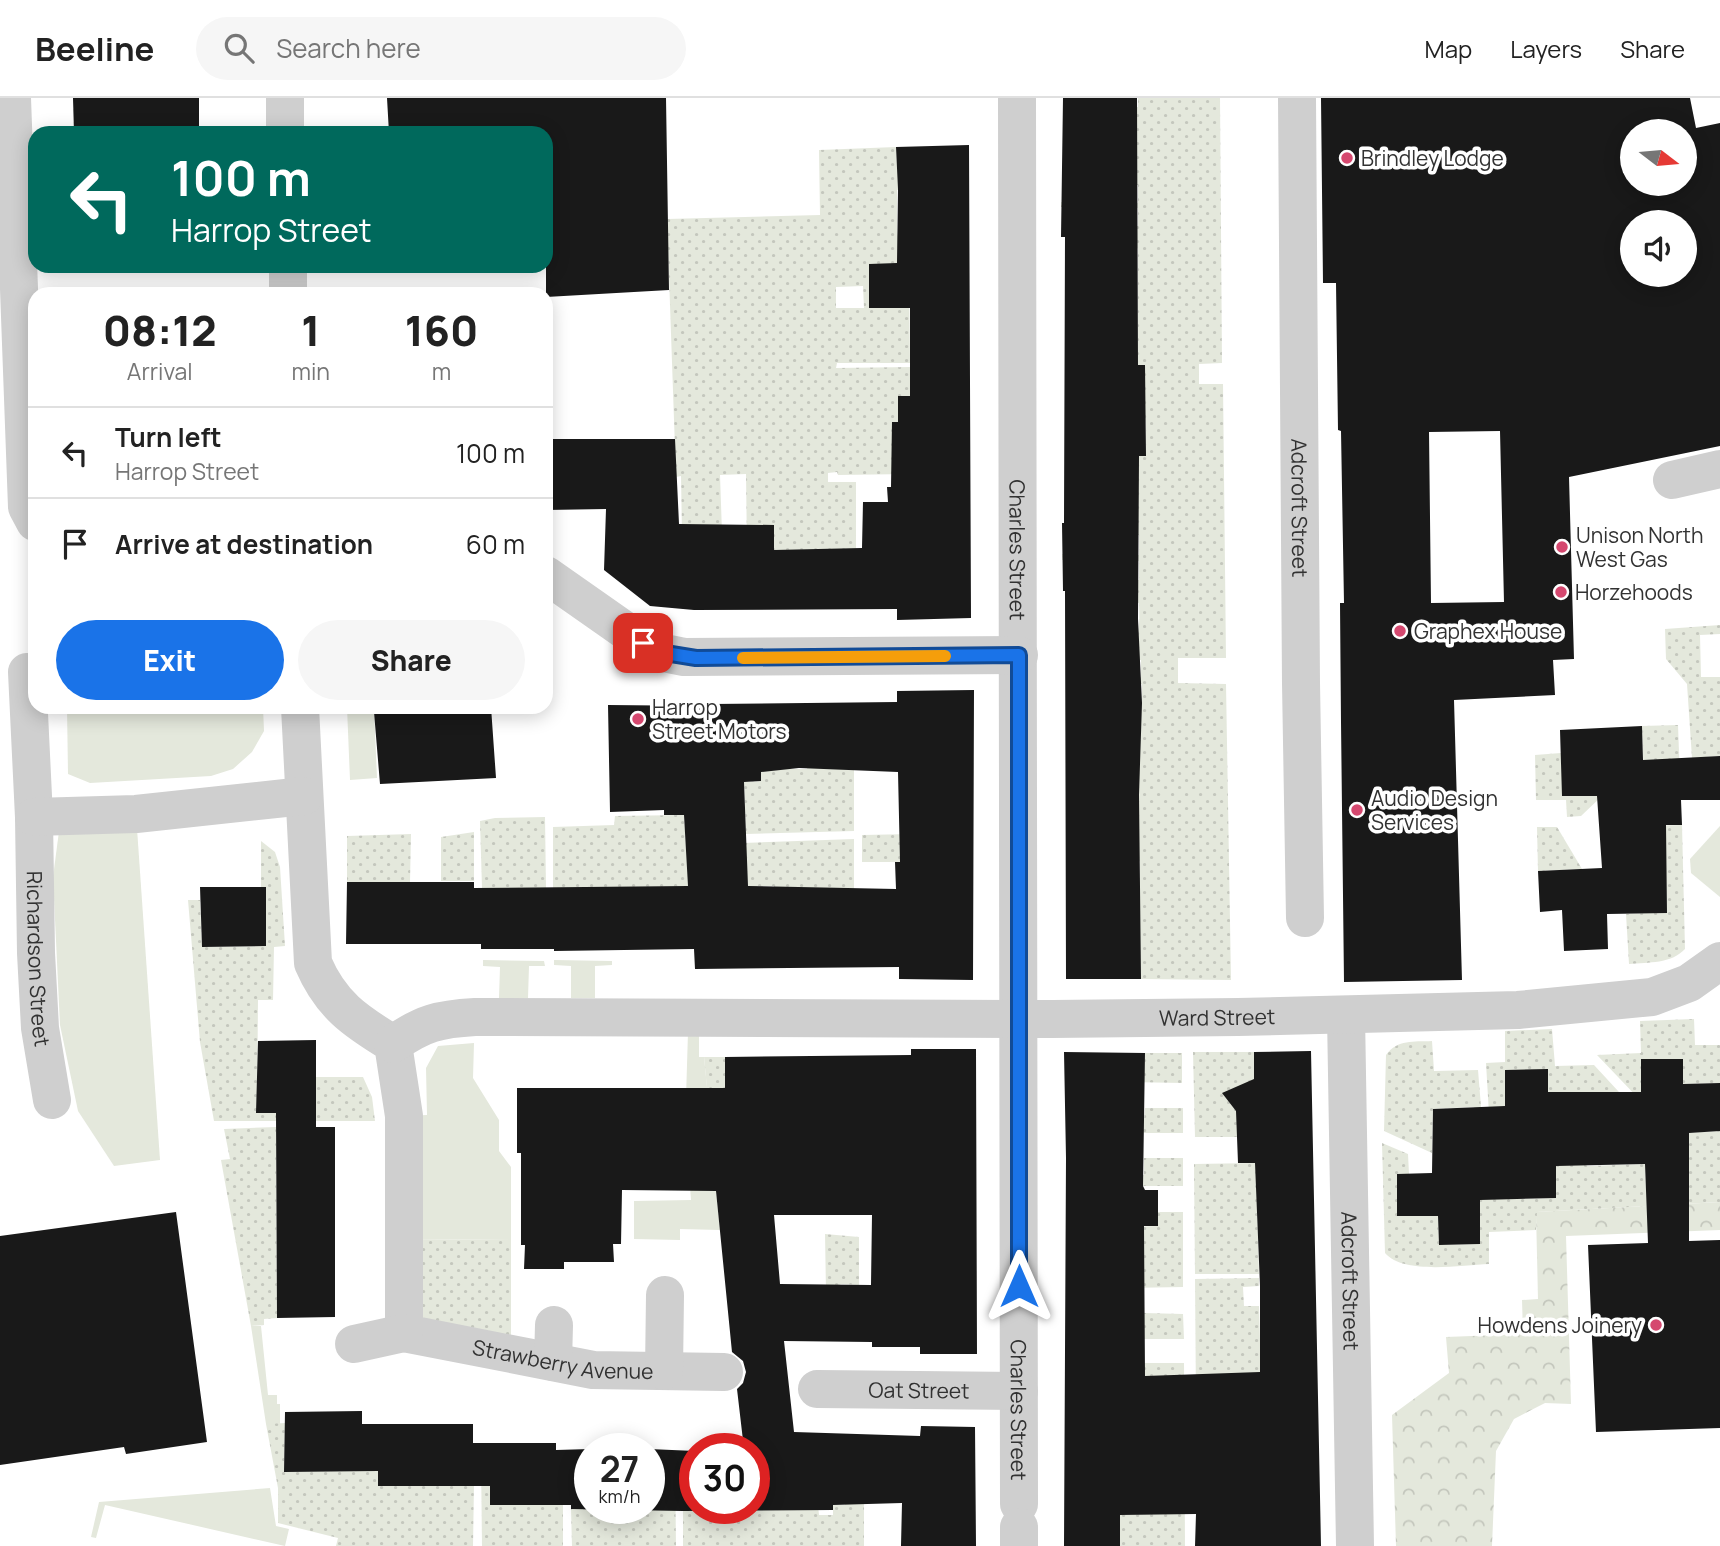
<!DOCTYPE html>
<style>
body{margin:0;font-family:Manrope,sans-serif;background:#f6f6f6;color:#222;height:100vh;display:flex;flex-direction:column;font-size:26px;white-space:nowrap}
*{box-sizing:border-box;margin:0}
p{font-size:23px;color:#767676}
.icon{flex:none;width:38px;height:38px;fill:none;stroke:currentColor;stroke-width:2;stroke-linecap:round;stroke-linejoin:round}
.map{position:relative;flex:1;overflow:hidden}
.panel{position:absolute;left:28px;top:189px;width:525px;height:427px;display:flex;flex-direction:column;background:#fff;border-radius:21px;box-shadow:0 4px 18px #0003}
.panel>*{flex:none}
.hud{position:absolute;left:28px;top:28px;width:525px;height:147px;border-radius:21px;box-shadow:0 4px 18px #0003;background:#00695c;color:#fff;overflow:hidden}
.needle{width:46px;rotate:106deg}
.tools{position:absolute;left:1620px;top:21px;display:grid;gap:14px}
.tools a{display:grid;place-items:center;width:77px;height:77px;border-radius:50%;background:#fff;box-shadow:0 4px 18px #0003;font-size:35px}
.speed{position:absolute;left:574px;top:1335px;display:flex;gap:14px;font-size:35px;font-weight:700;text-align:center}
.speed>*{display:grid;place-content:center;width:91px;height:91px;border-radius:50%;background:#fff;box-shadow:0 4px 18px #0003;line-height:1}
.speed small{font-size:18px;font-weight:400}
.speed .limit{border:10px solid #d22;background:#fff;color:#111}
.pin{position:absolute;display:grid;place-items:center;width:60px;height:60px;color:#fff;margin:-30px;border-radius:14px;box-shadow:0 4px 10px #0006}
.me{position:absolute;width:77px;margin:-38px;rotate:0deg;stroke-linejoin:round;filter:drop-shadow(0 0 5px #0008)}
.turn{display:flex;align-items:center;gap:24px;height:147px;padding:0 28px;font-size:32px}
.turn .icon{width:91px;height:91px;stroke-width:2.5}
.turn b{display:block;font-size:49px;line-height:60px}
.eta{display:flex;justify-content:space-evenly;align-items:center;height:119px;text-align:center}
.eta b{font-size:42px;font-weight:800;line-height:49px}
.primary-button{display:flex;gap:14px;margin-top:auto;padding:14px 28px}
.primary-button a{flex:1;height:80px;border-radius:42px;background:#1a73e8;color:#fff;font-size:28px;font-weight:800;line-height:80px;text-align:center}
.primary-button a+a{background:#f6f6f6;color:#222}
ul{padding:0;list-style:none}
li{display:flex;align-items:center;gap:21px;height:91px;padding:0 28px;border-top:2px solid #e0e0e0}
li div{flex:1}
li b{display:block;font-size:26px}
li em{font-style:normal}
header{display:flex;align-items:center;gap:42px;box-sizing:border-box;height:98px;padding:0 35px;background:#fff;border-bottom:2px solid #e0e0e0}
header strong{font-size:33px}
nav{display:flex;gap:38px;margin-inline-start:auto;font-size:24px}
.search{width:490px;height:63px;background:#f6f6f6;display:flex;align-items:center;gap:18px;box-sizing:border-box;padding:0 24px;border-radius:38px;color:#767676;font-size:26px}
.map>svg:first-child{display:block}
</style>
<header>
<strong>Beeline</strong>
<div class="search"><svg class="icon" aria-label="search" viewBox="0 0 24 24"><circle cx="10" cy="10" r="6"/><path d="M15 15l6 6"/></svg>Search here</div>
<nav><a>Map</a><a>Layers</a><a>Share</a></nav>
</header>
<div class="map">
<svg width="1720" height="1448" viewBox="0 0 1720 1448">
<defs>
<pattern id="forest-crowns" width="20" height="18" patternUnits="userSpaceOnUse" patternTransform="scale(1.75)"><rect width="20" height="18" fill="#e4e8dc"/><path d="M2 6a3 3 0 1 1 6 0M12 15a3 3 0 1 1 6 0" fill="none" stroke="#c4c7bd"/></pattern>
<pattern id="garden-dots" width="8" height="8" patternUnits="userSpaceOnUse" patternTransform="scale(1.75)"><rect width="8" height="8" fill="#e4e8dc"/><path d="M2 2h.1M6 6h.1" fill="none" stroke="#c4c7bd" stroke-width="1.8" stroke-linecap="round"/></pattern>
</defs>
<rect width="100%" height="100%" fill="#fff"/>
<g fill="#e4e8dc">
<polygon points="67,609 263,609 264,633 252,654 233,671 211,678 90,685 68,676"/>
<polygon points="347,609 374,609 377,680 350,682"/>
<polygon points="136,716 160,1062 114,1068 78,1013 60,927 53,779 61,718"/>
<polygon points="1720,728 1720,799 1691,775 1690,761"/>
<polygon points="483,862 544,863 545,868 529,868 528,900 499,900 500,869 483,868"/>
<polygon points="554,862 612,863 612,867 595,868 595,900 571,900 571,868 554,867"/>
<polygon points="688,934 699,935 699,959 704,959 708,999 686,1000"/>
<polygon points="474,945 473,980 499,1022 499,1053 511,1069 511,1141 405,1142 404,1018 427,1017 426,970 438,948"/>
<polygon points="715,1083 720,1132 680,1131 680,1142 634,1141 634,1103 691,1102 690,1089"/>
<polygon points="251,1228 261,1228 268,1297 277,1297 277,1306 280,1306 280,1326 266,1326"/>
<polygon points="270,1390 276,1428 289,1431 285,1448 105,1407 96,1440 91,1439 99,1404"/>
</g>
<polygon fill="url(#forest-crowns)" points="1720,1104 1720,1132 1566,1138 1571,1306 1545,1305 1514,1321 1496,1353 1492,1448 1396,1448 1392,1317 1449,1275 1446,1239 1523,1236 1522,1202 1538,1201 1536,1114"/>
<g fill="url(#garden-dots)" fill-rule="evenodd">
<path d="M1138,0H1220L1222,265L1199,266V286H1223L1226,560H1178V585L1226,586L1231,882L1141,881L1140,862L1125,781L1140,780V764L1124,741L1142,601V586L1125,585L1141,579V562H1126C1139,536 1140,534 1139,505L1126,504V482H1139V463L1062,462V456L1139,457V437H1124V358L1146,357V327L1138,269V151L1122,129L1138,128V110L1061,109V104L1138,105V87H1122L1123,10L1138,9Z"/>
<path d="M896,49L897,67L911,91L897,92V134L909,184L910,265H837L836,270L911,269V298H898V324H892L910,376L838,377L837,374L828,375V384H856V452H747L746,376L720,377L722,435L683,495L681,378L676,379L667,121L820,117L819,52ZM863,188L864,210H836V189Z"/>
<polygon points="1720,527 1720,536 1700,537 1701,579 1720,579 1720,658 1692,660 1687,586 1666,561 1665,531"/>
<polygon points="1678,627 1680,681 1644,682 1642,628"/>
<polygon points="1561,655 1602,698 1581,718 1567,719 1566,702 1536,702 1535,657"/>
<polygon points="807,661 854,672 854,733 746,736 744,684 761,683 761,662 790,662 791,671 807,671"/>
<polygon points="684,717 686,747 854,741 854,811 774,812 774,788 757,788 756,811 553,790 553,729 614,727 615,718"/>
<polygon points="545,719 546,790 482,790 480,723 495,720"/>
<path d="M1682,727L1685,851C1671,866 1649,864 1629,866L1626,816L1667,814L1666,773L1643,728Z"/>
<polygon points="1537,729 1557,729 1582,771 1538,773"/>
<polygon points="474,734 474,783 441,783 441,739"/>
<polygon points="411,736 410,784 347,784 347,738"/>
<polygon points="913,736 914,764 862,764 862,737"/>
<polygon points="261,743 275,754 280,769 285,848 274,849 273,902 258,902 257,1015 316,979 363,979 372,999 375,1023 214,1023 200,944 188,802 200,802 202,849 266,848 266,789 261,789"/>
<polygon points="1694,921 1695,947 1720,947 1720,985 1683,986 1683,961 1641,961 1641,1003 1597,957 1641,955 1640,923"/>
<polygon points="1552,931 1555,968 1594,967 1643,1020 1548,994 1548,971 1506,1016 1489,1016 1486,965 1505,964 1505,933"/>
<path d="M1432,943L1434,973L1478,972L1483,1033L1474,1009L1433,1011L1432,1055L1384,1033L1386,957C1398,941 1413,944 1432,943Z"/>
<polygon points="1193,954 1254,954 1254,989 1231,991 1229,1004 1236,1009 1257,1039 1195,1039"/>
<polygon points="1145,955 1182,955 1182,985 1128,984 1144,972"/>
<polygon points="704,959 725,959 725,1019 715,1076"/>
<polygon points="1145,1010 1183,1010 1183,1035 1128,1035 1128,1022 1144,1022"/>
<polygon points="276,1029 277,1220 264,1221 264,1227 251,1228 221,1062 230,1061 224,1031"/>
<path d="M1720,1033V1104L1537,1114L1536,1132L1489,1134V1166C1461,1167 1404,1177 1385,1155L1382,1045L1408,1056L1409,1076H1397L1438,1118L1439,1147L1480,1146V1096L1511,1101L1555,1100L1556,1056L1588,1068L1645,1066L1646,1090L1689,1089V1044L1685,1035Z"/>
<polygon points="1144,1060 1183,1060 1183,1088 1127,1088 1127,1077 1144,1077"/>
<polygon points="1256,1065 1259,1176 1195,1176 1194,1066"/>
<polygon points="1158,1114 1183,1114 1183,1189 1127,1190 1126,1129 1158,1128"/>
<polygon points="825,1136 859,1139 859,1187 841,1186 826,1193"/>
<polygon points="511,1141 511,1256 404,1235 405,1142"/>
<polygon points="1259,1180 1259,1188 1243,1189 1244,1208 1259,1208 1263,1345 1197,1428 1195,1181"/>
<polygon points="1144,1215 1183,1216 1184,1241 1128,1241"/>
<polygon points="1144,1265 1184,1265 1185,1448 1120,1448 1120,1417 1142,1416"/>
<polygon points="285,1325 284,1374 362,1346 474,1387 473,1448 336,1448 338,1440 278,1425 278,1390 266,1326"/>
<polygon points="481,1359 563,1362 563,1448 482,1448"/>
<polygon points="675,1362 676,1448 572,1448 571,1411 667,1411"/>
<polygon points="845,1389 864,1390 864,1448 683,1448 683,1413 781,1412 818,1407 819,1417 833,1417 833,1407 845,1407"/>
</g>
<g fill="#191919" fill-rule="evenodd">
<polygon points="73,0 199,0 199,35 74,35"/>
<polygon points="387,0 666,0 669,192 546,199 546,35 389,35"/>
<polygon points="1063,0 1137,0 1138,267 1145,267 1146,358 1139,358 1138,521 1142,605 1139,697 1141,881 1066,881 1065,493 1063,493 1062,425 1064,425 1065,139 1061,139"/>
<path d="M1321,0H1690L1696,30L1720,25V348L1569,379L1574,561L1553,562L1555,597L1454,602L1462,882L1344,884L1341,624L1340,505H1344L1341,333L1338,332L1336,185H1323ZM1633,33H1685V86H1633ZM1633,124H1685V177H1633ZM1500,333L1504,504L1431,505L1429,334Z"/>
<polygon points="969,47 971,520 897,522 897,511 694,512 650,508 604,472 606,411 546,412 546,341 675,341 679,426 774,427 774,452 862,450 863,404 888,404 887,389 891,389 892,324 898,324 898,298 910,298 910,210 869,210 869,166 897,165 898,91 896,49"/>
<path d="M974,592L973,882L899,881V869L695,871L694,851L554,853V851H481V846H346L347,784H474V790L688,788L684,717H664V712L610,714L608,607L712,608V606L897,604V593ZM799,670L898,674L900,764H895L896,791L748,788L744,684L761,683V674Z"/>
<polygon points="381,609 491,609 496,680 380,686 374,614 381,613"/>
<polygon points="1642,628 1643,662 1720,658 1720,702 1681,702 1682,727 1666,727 1667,815 1607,816 1608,851 1564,853 1562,812 1540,814 1538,773 1602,770 1597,698 1562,698 1560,632"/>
<polygon points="200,789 266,789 266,848 202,849"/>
<polygon points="316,942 316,1029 335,1029 335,1219 277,1220 276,1015 256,1015 258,943"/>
<path d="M911,951H976L977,1256H920V1249H872V1244L784,1243L794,1334L920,1338L921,1328L975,1329L976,1448H901L902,1405L833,1407V1412L683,1413L571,1411V1407H490V1388H378V1373L284,1374L285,1314L362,1313V1326H473V1345H556V1352L590,1351V1410H649V1351L695,1353V1410H754V1351H744L737,1291L743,1285L746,1274L743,1263L732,1254L716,1093L622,1092L621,1146H613L614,1164H564V1171H524L525,1147H521V1055H517V990H725V959L911,957ZM774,1117H872L871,1187L780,1186Z"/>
<polygon points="1311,953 1321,1448 1195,1448 1196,1416 1120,1417 1120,1448 1064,1448 1066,1060 1064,954 1145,955 1143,1088 1145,1092 1158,1092 1158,1128 1144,1128 1145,1278 1260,1274 1260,1188 1255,1065 1238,1065 1236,1013 1222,995 1254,981 1254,954"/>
<polygon points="1641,961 1683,961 1683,986 1720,985 1720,1033 1689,1035 1689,1143 1720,1142 1720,1330 1596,1334 1588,1147 1648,1145 1645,1066 1556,1068 1556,1100 1480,1102 1480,1146 1439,1147 1438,1118 1397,1118 1397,1076 1432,1075 1433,1011 1505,1008 1505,972 1548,971 1548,994 1641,994"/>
<polygon points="176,1114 207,1344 126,1356 124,1349 0,1367 0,1138"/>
</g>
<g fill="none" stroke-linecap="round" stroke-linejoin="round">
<g stroke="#cfcfcf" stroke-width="38">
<polyline points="12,0 27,409 35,424"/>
<polyline points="285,0 285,35"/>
<path id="s1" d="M1017,0L1019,1406"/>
<path id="s2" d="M1297,0L1301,585L1305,820"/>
<polyline points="288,168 288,196"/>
<polyline points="1672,382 1720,371"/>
<polyline points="546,477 643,545 659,554 684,559 1019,557"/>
<path id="s3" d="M27,574L34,719L36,855L40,930L52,1002"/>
<path id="s4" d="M300,609L313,865C331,907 355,923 393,946L404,1018V1235L593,1272L724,1274"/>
<polyline points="34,719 136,716 304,698"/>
<path id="s5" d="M1346,917L1355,1448"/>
<path id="s6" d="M393,946C423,925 439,921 475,919L1052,921L1238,919L1518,912L1652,899L1689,885L1720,863"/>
<polyline points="354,1246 404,1235"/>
<polyline points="553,1264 554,1227"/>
<polyline points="664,1273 665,1197"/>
<path id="s7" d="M817,1291L1019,1293"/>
<polyline points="1019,1448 1019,1429"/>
</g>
</g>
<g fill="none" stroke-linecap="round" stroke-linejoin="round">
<defs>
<polyline id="route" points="643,545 659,554 696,560 1019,557 1019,1188"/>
</defs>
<use href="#route" stroke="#114b97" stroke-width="18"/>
<use href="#route" stroke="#1a73e8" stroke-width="12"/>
<polyline stroke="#f59e0b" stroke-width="12" points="743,560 945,558"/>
</g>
<g fill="#d5486f" stroke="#fff" stroke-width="2.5">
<circle cx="1347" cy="60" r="7"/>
<circle cx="1562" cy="449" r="7"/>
<circle cx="1561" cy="494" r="7"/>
<circle cx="1400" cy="533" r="7"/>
<circle cx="638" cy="621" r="7"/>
<circle cx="1357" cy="712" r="7"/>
<circle cx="1656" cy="1227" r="7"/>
</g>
<g text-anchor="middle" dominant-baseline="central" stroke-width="7" stroke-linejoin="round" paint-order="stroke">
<g font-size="21" fill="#323232" stroke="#fff" text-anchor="start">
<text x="1361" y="60">Brindley Lodge</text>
<text x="1576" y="437">Unison North<tspan x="1576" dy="24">West Gas</tspan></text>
<text x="1575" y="494">Horzehoods</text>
<text x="1414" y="533">Graphex House</text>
<text x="652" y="609">Harrop<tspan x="652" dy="24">Street Motors</tspan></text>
<text x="1371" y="700">Audio Design<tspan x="1371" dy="24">Services</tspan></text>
<text x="1642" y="1227" text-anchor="end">Howdens Joinery</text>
</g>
<g font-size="21" fill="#323232" stroke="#fff">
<text stroke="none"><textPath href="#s2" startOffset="410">Adcroft Street</textPath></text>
<text stroke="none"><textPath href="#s1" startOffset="452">Charles Street</textPath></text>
<text stroke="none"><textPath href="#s3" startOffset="287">Richardson Street</textPath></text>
<text stroke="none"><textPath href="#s6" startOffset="830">Ward Street</textPath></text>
<text stroke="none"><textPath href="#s5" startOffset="266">Adcroft Street</textPath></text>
<text stroke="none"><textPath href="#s4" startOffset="824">Strawberry Avenue</textPath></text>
<text stroke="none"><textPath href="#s7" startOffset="102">Oat Street</textPath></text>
<text stroke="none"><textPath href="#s1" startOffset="1312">Charles Street</textPath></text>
</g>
</g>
</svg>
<div class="tools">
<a><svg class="needle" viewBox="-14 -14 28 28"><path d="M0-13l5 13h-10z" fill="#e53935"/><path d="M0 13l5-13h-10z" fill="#767676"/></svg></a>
<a><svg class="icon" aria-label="sound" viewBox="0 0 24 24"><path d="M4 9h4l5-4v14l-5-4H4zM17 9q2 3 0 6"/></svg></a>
</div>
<div class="speed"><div>27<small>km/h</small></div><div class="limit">30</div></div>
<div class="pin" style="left:643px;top:545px;background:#d93025"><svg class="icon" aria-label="arrive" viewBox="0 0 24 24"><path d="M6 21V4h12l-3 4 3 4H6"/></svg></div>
<svg class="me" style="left:1019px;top:1188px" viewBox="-20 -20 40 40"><path d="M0-17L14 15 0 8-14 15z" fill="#1a73e8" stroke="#fff" stroke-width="4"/></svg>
<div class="hud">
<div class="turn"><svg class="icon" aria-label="left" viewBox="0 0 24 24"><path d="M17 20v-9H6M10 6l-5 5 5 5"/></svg><div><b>100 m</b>Harrop Street</div></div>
</div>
<section class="panel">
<div class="eta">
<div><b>08:12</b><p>Arrival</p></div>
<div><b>1</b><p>min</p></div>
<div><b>160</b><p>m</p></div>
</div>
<ul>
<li><svg class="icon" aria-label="left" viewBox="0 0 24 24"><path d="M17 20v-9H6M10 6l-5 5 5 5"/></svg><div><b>Turn left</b><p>Harrop Street</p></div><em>100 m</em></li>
<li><svg class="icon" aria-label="arrive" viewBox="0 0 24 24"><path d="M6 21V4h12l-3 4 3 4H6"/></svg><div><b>Arrive at destination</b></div><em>60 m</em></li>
</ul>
<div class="primary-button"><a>Exit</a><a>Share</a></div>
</section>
</div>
